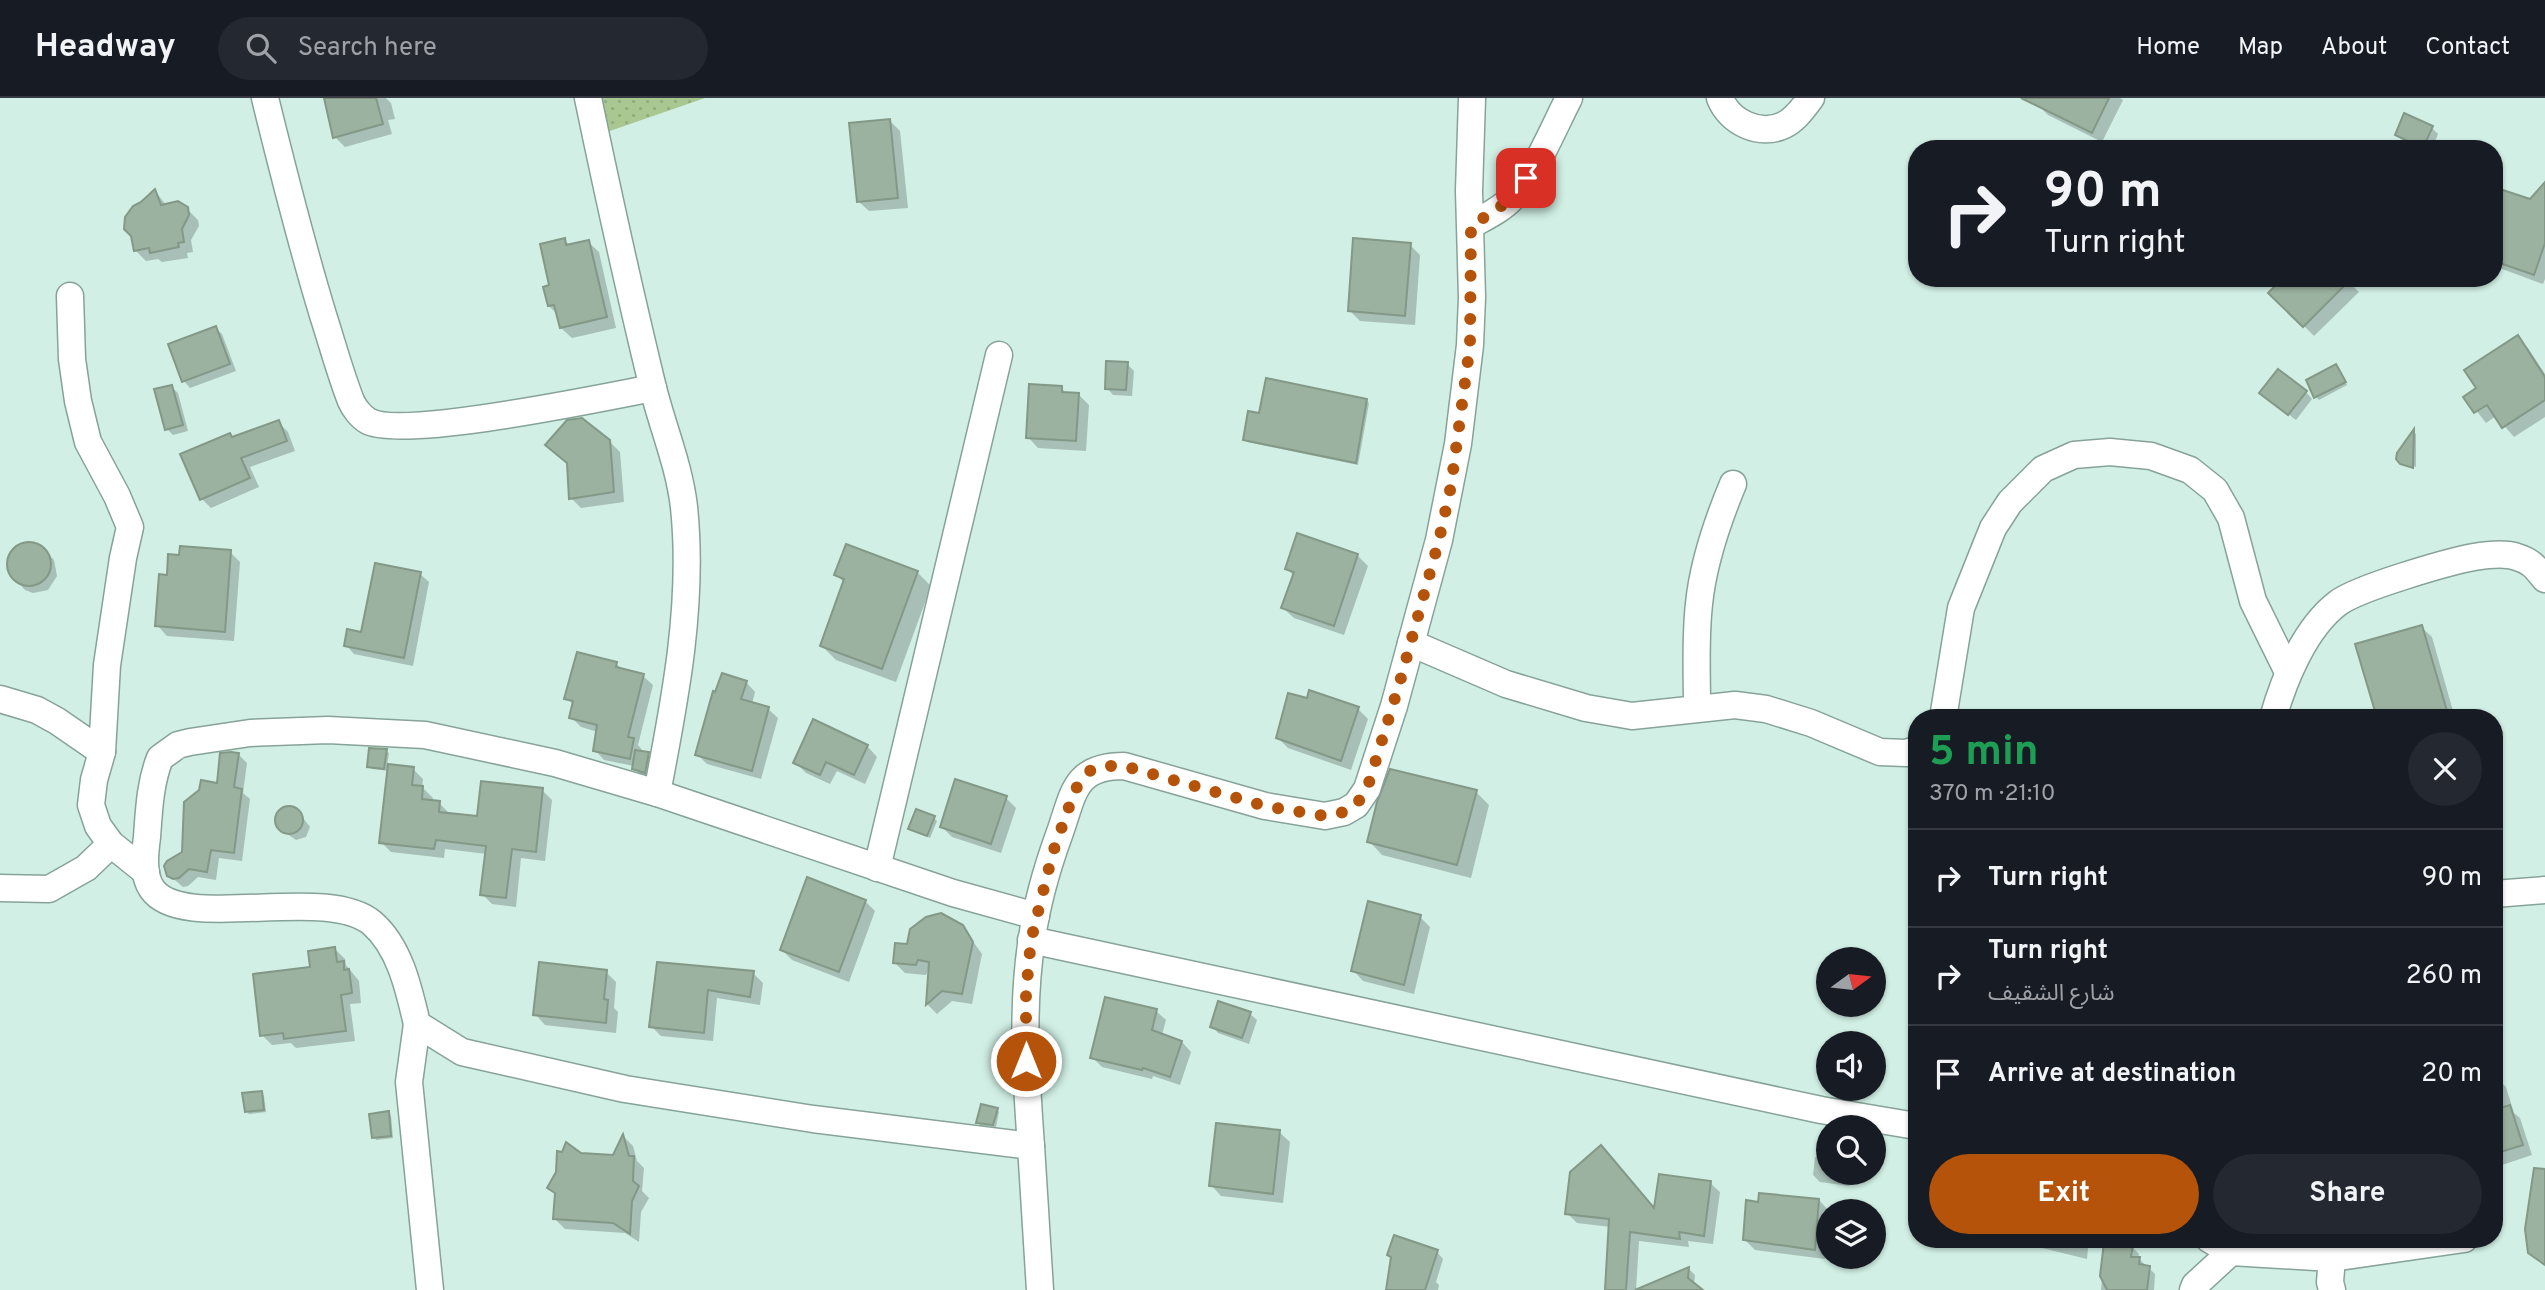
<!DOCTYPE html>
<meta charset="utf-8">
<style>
body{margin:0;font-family:Overpass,"Noto Sans Arabic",sans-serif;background:#242831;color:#f1f3f6;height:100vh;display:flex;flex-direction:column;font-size:26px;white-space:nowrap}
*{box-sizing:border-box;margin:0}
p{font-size:23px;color:#9ea1a6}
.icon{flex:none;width:38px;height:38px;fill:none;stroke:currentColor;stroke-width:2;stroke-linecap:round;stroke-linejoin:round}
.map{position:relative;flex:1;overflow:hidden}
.panel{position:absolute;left:1908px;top:611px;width:595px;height:539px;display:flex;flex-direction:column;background:#171b24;border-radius:28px;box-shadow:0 2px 5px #0004}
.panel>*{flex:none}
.guide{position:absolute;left:1908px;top:42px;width:595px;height:147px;border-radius:28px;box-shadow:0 2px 5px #0004;background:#171b24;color:#f1f3f6;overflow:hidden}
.needle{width:46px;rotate:75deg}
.fabs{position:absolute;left:1816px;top:849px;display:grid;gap:14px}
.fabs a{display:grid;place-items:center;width:70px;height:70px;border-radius:50%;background:#171b24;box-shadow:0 2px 5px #0004;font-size:35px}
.pin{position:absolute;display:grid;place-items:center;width:60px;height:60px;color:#fff;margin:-30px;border-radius:14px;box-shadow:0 4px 10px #0006}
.me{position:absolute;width:77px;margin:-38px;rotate:0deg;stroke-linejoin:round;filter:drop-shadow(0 0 5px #0008)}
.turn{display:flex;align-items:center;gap:24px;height:147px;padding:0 21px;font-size:32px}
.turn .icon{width:91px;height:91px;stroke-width:2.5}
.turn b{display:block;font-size:49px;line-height:60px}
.round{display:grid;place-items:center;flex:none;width:74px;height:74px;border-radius:37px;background:#242831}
.head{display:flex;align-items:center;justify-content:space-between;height:119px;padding:0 21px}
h1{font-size:42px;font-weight:700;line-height:52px;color:#1e9e55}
.cta{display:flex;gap:14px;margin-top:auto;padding:14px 21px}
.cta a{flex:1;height:80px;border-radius:42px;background:#b45309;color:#fff;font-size:28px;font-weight:700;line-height:80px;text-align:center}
.cta a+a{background:#242831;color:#f1f3f6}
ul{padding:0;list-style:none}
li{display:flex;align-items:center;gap:21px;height:98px;padding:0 21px;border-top:2px solid #363941}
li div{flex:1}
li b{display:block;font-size:26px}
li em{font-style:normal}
header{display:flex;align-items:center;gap:42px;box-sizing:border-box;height:98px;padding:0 35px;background:#171b24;border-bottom:2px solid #363941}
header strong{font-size:33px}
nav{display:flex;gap:38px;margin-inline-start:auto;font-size:24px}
.search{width:490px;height:63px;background:#242831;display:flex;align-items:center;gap:18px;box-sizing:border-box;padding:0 24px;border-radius:38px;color:#9ea1a6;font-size:26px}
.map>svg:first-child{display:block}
</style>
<header>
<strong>Headway</strong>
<div class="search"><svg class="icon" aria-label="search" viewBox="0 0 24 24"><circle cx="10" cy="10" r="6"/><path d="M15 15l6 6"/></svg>Search here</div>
<nav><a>Home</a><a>Map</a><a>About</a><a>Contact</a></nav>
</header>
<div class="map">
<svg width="2545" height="1192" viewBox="0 0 2545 1192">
<defs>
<pattern id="grass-dots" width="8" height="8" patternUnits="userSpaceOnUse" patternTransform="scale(1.75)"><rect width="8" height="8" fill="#a9c790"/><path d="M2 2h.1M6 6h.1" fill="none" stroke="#91ab7c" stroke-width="1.8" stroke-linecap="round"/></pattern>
</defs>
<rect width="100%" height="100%" fill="#d1efe4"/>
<polygon fill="url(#grass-dots)" points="599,0 705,0 607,34"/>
<g fill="#0003">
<polygon points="325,0 386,0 391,5 395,21 388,22 392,36 345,49 335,39"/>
<polygon points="2040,0 2120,0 2123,2 2102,44 2048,17 2037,6"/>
<polygon points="889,22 900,33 908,110 869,113 858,103"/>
<polygon points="2432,30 2438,36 2432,51 2419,51 2403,43 2397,37"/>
<polygon points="2545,87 2545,181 2543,186 2494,168 2494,123 2504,94 2531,103"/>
<polygon points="155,93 166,107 187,111 198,122 199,128 191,142 193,154 187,155 188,160 162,164 158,161 146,163 135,152"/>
<polygon points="564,142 571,148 588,144 599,154 616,230 572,240 561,230 558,217 549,208 552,189"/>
<polygon points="1410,147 1420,157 1415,227 1360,223 1350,213"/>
<polygon points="2345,180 2359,194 2314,238 2271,195"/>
<polygon points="215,230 222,236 236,273 190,290 184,283"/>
<polygon points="2518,239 2528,250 2545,276 2545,319 2514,339 2496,318 2486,325 2466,299 2478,291"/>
<polygon points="1127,266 1134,273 1132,298 1113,297 1107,290"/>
<polygon points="2339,271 2347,287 2319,302 2316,299"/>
<polygon points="171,289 178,295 188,333 173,337 167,331"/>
<polygon points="1061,290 1068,296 1078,296 1089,307 1086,353 1038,350 1028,339"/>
<polygon points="2306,294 2312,301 2296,322 2268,301"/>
<polygon points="1366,302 1369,305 1358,367 1247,344 1245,341 1260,317"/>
<polygon points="278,324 288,334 295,353 250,369 259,389 211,410 202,401 230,337 234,340"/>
<polygon points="2414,334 2416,336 2416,369 2401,364 2399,356"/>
<polygon points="609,343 620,354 624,404 581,410 571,400"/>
<polygon points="33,446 41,449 54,462 57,478 48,492 33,495 25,492 12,478 9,462 17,449"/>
<polygon points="230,454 240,464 234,543 167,538 157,527 168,479"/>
<polygon points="1357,457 1368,468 1344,537 1294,520 1283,510 1294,478 1287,471"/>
<polygon points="917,474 931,488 896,584 836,562 822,548 845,485 836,477"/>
<polygon points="420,476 429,484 413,568 354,556 346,547 348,533 363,534"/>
<polygon points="2421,529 2432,539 2455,620 2379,620"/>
<polygon points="616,566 623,572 643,578 653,587 638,647 642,652 642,655 648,656 655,663 651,681 640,677 634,668 604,662 595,652 598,634 581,629 571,619 574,607 566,600"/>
<polygon points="746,584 755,594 752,606 768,611 778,620 761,681 707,666 697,656"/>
<polygon points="1358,611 1368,621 1351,672 1288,650 1278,640"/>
<polygon points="867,648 877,659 865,686 837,673 830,686 806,675 795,664"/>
<polygon points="386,653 389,655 387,668 413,671 423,681 422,689 433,700 432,704 439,705 449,715 479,720 542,692 552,702 545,763 521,760 516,809 492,806 482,796 487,756 445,751 444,760 391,754 381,744 389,673 372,671 369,668"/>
<polygon points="238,656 247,665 243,695 250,701 242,763 219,760 216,782 198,779 188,788 183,789 169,777 184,755 200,693 218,688"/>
<polygon points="1476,694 1489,707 1471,780 1382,757 1369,743"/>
<polygon points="1006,700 1016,710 1001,755 952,739 942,729"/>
<polygon points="291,710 300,716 310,729 306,739 296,742 279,730 277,718 280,713"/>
<polygon points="934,720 937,723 930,740 910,730"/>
<polygon points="865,803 875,813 849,884 792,862 782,852"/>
<polygon points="1420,819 1430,829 1414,896 1363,883 1353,872"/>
<polygon points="967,835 982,856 972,906 952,903 937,916 928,907 930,868 926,877 905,875 895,865 909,848"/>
<polygon points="335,851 345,861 346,867 359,883 361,905 350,906 355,943 296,950 291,945 272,947 262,937 312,871"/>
<polygon points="658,866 753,875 763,885 760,907 717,900 713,943 661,938 651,928"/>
<polygon points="606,874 616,884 614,910 618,914 616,935 545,927 535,916"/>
<polygon points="1156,913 1166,922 1162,937 1182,944 1191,954 1180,987 1153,978 1152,981 1102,969 1092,959"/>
<polygon points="1250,916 1257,922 1249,946 1218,935 1212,928"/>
<polygon points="2495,978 2506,989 2514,1015 2520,1020 2532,1057 2502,1067 2494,1083"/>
<polygon points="261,995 264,998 266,1014 249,1016 246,1013"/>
<polygon points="997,1011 999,1014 996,1029 981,1028 978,1025"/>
<polygon points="388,1015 391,1018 393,1040 376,1042 374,1039"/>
<polygon points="1279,1034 1290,1044 1283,1105 1221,1098 1211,1087"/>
<polygon points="624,1039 633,1048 637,1063 644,1070 642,1093 649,1100 641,1114 639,1144 625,1135 565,1131 555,1121 556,1097 549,1090 581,1056 614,1059"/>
<polygon points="1815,1059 1829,1061 1829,1074 1851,1074 1849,1088 1820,1084 1813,1077"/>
<polygon points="1710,1085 1720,1094 1713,1146 1688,1143 1689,1149 1639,1143 1636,1192 1607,1192 1611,1129 1577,1125 1567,1115 1656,1113"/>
<polygon points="1819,1102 1829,1113 1825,1161 1755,1152 1745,1142"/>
<polygon points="2027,1141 2089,1141 2087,1161 2034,1148"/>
<polygon points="2105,1146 2132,1149 2139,1156 2138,1160 2155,1176 2154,1192 2101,1192"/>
<polygon points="1437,1154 1443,1161 1436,1184 1439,1187 1438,1192 1387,1192"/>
<polygon points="1689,1171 1695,1177 1694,1187 1699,1192 1651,1192 1661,1183"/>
</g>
<g fill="#9cb2a0" stroke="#839887" stroke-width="2">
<polygon points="324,0 376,0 383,26 333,40"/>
<polygon points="2021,0 2109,0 2092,35"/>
<polygon points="2404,15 2433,28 2423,50 2395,37"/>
<polygon points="890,21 898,100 857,104 849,25"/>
<polygon points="2545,84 2545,145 2534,177 2494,163 2494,118 2503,92 2530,101"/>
<polygon points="155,91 161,107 178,103 188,109 189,117 182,131 184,144 178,145 179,149 150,155 149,150 134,153 131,138 124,131 125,119 133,108 141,104"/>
<polygon points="565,140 566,147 589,142 607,219 560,230 554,207 548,208 543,189 549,187 540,146"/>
<polygon points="1353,140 1411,145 1405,218 1348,213"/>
<polygon points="2283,180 2352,180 2303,229 2268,195"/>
<polygon points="216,228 230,266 182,284 168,246"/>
<polygon points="2518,237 2545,279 2545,302 2502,330 2487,307 2474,315 2463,299 2476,290 2464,272"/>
<polygon points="1106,263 1128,264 1126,292 1105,291"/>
<polygon points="2336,266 2346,284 2314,300 2306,282"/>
<polygon points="2278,271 2307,293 2288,317 2259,295"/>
<polygon points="1266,280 1367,301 1356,365 1243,342 1248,313 1259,315"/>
<polygon points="1029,286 1062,288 1062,294 1079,295 1076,343 1026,340"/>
<polygon points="172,287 183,327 165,332 154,291"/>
<polygon points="582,320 610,342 614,394 569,401 567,365 545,347 567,322"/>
<polygon points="279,322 287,343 241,360 250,380 200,402 180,356 230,335 232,339"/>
<polygon points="2414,331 2413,370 2400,366 2396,361 2397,355"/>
<polygon points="1297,435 1358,456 1334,528 1281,510 1294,474 1285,471"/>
<circle cx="29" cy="466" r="22"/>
<polygon points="846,446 918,473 882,571 820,548 844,481 834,477"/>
<polygon points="180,448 231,452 225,534 155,528 159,476 167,477 168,456 179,457"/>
<polygon points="375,465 421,474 404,560 344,548 347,531 361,534"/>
<polygon points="2422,527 2449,620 2377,620 2355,546"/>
<polygon points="577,554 617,564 616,569 644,576 628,639 634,640 630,661 593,653 597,627 569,620 573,603 564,601"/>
<polygon points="722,575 747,583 741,601 769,609 752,673 695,657 713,593 715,594"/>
<polygon points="1309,592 1359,609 1341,663 1276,640 1288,595 1307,600"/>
<polygon points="813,621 868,647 854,677 826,664 820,677 793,665"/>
<polygon points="369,650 387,651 384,671 367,669"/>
<polygon points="635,652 649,654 645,675 632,671"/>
<polygon points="231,654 239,655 234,689 242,691 234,755 211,752 207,774 189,771 179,780 173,781 167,778 164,768 167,763 182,754 184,704 199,692 201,682 217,685 220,655"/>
<polygon points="388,666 414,669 412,687 423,688 422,701 440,703 439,714 477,718 481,683 543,690 536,754 512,751 506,800 480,797 486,748 436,742 434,751 379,745"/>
<polygon points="1390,671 1477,692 1457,767 1367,744 1377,704"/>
<polygon points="955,681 1007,698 991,746 940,729"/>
<circle cx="289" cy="722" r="14"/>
<polygon points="916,711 935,718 927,738 908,731"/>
<polygon points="807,779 866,802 839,874 780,852"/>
<polygon points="1368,803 1421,817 1404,887 1351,873"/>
<polygon points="941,815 963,827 973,844 962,896 942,893 926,907 929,864 918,862 916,867 893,865 895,845 907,846 910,831 926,819"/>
<polygon points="335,849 337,864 344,863 344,872 349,871 352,895 341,897 346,933 284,941 283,935 260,938 253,876 310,869 308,853"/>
<polygon points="539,864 607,872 604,901 608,902 606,925 533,917"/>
<polygon points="657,864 754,873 750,899 708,892 704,935 649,929"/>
<polygon points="1105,899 1157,911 1152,932 1182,943 1170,979 1143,970 1142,972 1090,960"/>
<polygon points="1218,903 1251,914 1242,940 1210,929"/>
<polygon points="262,993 264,1012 245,1014 242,995"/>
<polygon points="981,1006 998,1010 993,1027 976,1025"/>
<polygon points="2510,1007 2523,1047 2494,1056 2494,1012"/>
<polygon points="389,1013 391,1038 372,1040 369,1016"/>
<polygon points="1216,1025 1280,1032 1273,1096 1209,1088"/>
<polygon points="623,1036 629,1058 634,1058 633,1083 639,1088 632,1103 630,1136 613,1125 553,1121 555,1095 547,1090 556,1074 557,1053 562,1054 566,1044 581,1055 613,1057"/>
<polygon points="1601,1047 1654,1110 1659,1076 1711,1083 1704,1138 1679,1134 1680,1141 1630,1134 1626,1192 1605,1192 1609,1121 1565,1116 1570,1074"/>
<polygon points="2534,1070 2545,1071 2545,1167 2528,1155 2525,1131"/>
<polygon points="1759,1095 1819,1101 1815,1152 1743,1142 1746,1102 1758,1104"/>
<polygon points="1394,1137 1438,1152 1425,1192 1386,1192 1391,1159 1387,1157"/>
<polygon points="2104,1144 2133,1147 2131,1159 2140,1159 2139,1166 2150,1168 2147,1192 2107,1192 2100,1178"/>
<polygon points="1689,1169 1688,1180 1703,1192 1635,1192"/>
</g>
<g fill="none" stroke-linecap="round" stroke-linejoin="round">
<defs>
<g id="minor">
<path d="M265,0C283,73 301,145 323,217C332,245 340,275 351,303C354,310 361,319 368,323C403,342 605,299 653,290"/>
<path d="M588,0C608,96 629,191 652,286C662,328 679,366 684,409C694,505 675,602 657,695"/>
<path d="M1720,0C1729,24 1760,39 1784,27C1796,21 1803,10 1811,0"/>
<path d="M1471,127C1485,119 1501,112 1512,100C1537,72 1552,33 1569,0"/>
<polyline points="70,198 72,261 78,303 88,344 117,398 130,429 123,460 107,567 102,654 94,682 91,707 98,728 111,746 146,774"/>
<polyline points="1411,545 1506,586 1586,610 1632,618 1735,607 1766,611 1811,625 1880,654 1906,655 1916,652"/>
<polyline points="0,601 37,612 57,623 102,654"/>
<path d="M1697,610C1697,575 1695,541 1699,506C1703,466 1718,422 1733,386"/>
<polyline points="1943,620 1961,510 1993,430 2010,404 2043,371 2074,357 2110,354 2151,358 2190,372 2215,392 2231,420 2253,503 2288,574"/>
<path d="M2273,620C2284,581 2305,530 2338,505C2358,490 2447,464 2474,459C2486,457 2506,455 2517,459C2531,463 2536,470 2545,481"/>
<polyline points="877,770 999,257"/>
<polyline points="0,790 49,791 86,770 111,746"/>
<polyline points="2494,796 2545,792"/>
<polyline points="1031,842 1821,1012 1916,1028"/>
<polyline points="417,926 409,984 430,1192"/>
<path d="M1031,1048L813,1021L625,991L462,954L417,926C409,892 400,849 372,825C325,786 182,835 152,791C142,777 145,754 147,739C149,712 150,685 160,660L178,647L190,644L250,635L328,632L425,637L555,665L657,695L953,795L1036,818"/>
<polyline points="2231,1154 2332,1160 2330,1184 2332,1192"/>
<polyline points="2332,1160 2464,1141"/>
<path d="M1040,1192C1037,1144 1034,1096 1031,1048C1026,979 1021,909 1032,840C1037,805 1047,770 1059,737C1074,696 1073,668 1124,668L1265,708L1325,718L1344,714L1356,707L1367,691L1394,608L1439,442L1458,346L1470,247L1472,199L1469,93L1472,0"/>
<polyline points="2193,1192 2195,1187 2231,1154 2209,1141"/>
</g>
</defs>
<use href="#minor" stroke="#87a398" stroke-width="29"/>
<use href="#minor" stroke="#fff" stroke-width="26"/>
</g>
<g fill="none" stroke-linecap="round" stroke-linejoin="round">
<path stroke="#b45309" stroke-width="12" stroke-dasharray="0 21.6" d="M1026,963V895L1031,842L1053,754L1075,692L1084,679L1091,672L1105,668H1124L1265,708L1325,718L1344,714L1356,707L1367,691L1399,587L1439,442L1451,388L1470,247L1471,127C1497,113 1509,104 1526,80"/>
</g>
</svg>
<div class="fabs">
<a><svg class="needle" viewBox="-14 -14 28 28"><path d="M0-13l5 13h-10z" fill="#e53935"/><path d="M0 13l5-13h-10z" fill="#9ea1a6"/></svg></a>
<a><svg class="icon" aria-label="sound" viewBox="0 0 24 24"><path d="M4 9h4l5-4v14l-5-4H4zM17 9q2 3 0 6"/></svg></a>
<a><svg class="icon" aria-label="search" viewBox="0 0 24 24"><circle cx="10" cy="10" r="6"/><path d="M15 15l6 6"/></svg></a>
<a><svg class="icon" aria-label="layers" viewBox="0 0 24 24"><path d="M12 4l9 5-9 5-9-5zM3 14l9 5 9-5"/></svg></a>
</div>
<div class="pin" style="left:1526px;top:80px;background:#d93025"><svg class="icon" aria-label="arrive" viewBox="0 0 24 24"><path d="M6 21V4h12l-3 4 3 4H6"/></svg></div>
<svg class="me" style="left:1026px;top:963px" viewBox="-20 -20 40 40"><circle r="17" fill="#b45309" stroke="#fff" stroke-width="3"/><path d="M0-11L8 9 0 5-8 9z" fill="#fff"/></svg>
<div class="guide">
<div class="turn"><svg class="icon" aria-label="right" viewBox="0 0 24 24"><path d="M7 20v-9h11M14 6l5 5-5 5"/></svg><div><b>90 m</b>Turn right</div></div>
</div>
<section class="panel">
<div class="head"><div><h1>5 min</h1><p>370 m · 21:10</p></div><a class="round"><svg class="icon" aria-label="close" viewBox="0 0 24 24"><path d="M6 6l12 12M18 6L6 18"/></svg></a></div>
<ul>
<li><svg class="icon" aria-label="right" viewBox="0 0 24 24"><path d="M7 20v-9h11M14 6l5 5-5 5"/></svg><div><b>Turn right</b></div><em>90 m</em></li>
<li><svg class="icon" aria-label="right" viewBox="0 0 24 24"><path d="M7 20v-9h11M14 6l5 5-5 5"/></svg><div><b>Turn right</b><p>شارع الشقيف</p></div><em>260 m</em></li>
<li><svg class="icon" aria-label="arrive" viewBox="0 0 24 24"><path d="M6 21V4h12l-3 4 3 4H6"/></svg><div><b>Arrive at destination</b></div><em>20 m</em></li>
</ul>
<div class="cta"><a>Exit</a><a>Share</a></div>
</section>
</div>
